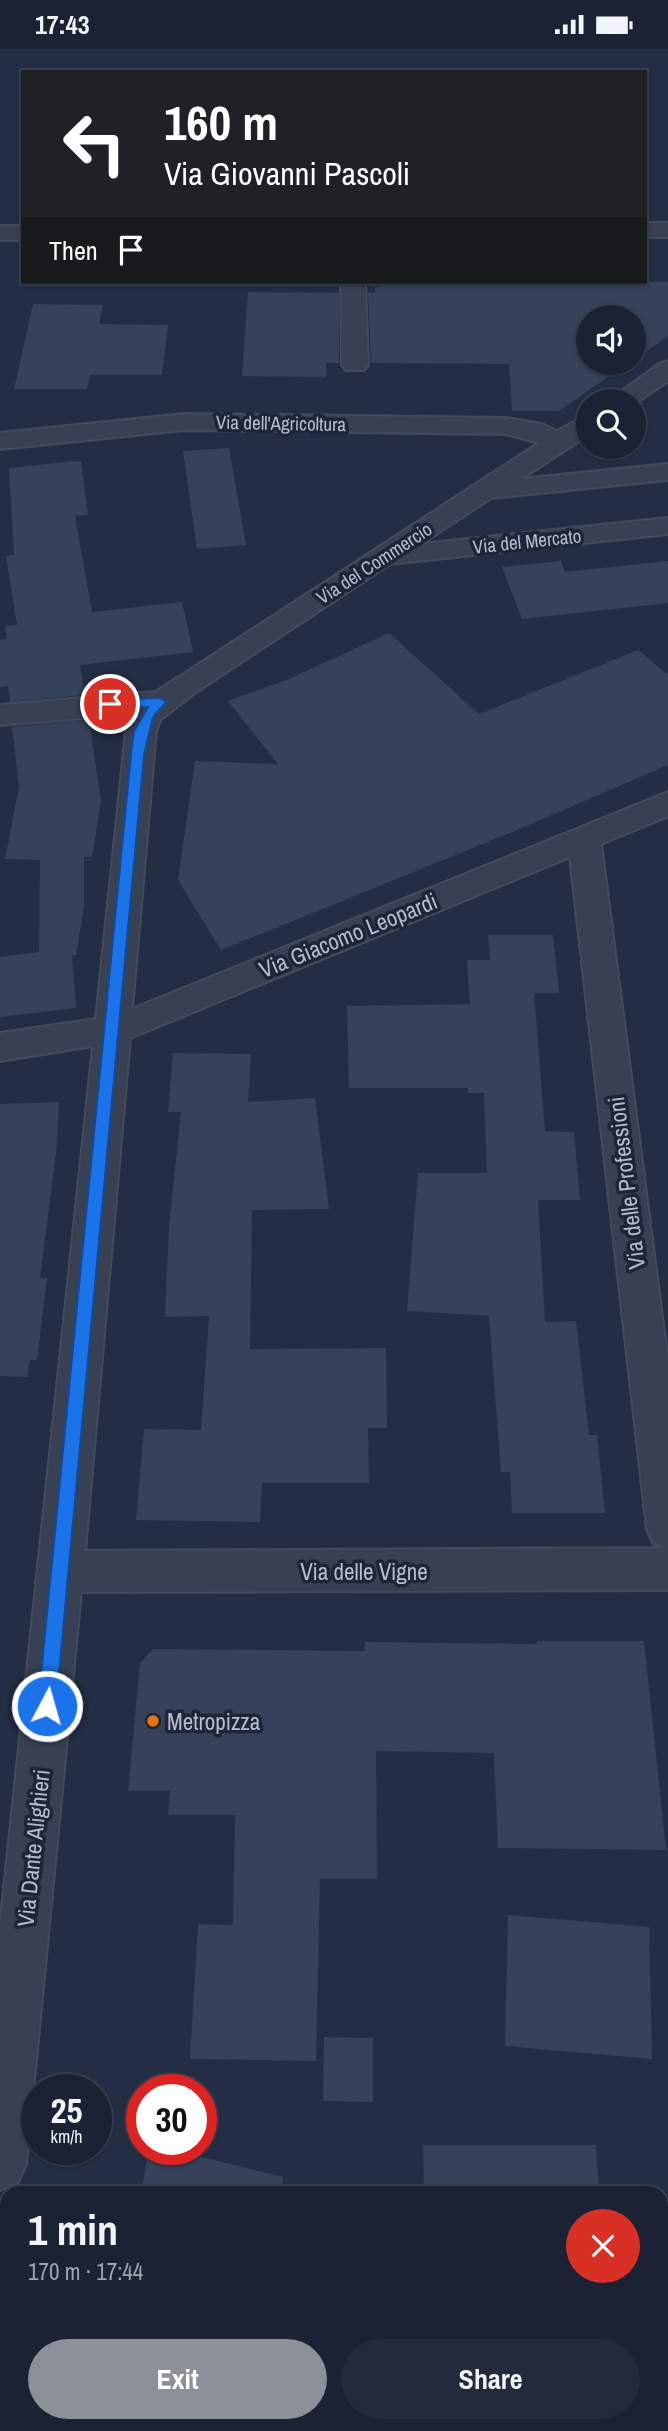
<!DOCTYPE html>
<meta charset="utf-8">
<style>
body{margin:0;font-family:"Archivo Narrow",sans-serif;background:#232a3b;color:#f1f3f6;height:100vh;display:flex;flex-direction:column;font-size:26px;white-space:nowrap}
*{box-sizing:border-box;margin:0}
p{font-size:23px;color:#9fa4ac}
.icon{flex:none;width:38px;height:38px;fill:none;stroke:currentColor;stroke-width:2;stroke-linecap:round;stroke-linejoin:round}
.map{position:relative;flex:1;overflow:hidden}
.sheet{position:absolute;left:0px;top:2137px;width:668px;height:247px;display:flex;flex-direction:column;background:#1a2233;border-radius:21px 21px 0 0;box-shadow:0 2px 5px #0004,0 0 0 2px #383f4e}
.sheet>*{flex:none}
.hud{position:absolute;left:21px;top:21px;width:626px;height:214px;border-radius:0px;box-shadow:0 2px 5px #0004,0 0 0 2px #383f4e;background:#202124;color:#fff;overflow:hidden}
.controls{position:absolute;left:576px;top:256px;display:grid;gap:14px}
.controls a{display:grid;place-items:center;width:70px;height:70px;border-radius:50%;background:#1a2233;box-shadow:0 2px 5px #0004,0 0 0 2px #383f4e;font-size:35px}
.speed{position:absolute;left:21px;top:2025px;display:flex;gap:14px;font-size:35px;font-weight:700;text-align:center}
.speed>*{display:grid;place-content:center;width:91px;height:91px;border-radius:50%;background:#1a2233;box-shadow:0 2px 5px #0004,0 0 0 2px #383f4e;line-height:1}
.speed small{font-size:18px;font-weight:400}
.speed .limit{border:10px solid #d22;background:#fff;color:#111}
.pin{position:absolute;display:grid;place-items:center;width:60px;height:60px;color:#fff;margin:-30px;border:4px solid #fff;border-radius:50%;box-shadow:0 2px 7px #0007}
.me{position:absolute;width:77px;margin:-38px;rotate:6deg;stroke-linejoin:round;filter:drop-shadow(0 0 5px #0008)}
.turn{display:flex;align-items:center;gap:24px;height:147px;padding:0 28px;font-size:32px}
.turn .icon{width:91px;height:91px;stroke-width:2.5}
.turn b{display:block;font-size:49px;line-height:60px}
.then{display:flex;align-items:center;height:66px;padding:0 28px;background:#0003;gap:14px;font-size:26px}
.round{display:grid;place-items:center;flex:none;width:74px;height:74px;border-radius:37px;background:#232a3b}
.headline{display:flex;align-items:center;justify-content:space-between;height:119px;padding:0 28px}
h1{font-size:42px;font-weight:800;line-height:52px}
.button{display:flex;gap:14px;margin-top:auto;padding:14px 28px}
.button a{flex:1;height:80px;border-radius:42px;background:#8c9099;color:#fff;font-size:28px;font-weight:800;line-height:80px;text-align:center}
.button a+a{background:#232a3b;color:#f1f3f6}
.status{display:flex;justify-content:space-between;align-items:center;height:49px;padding:0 35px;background:#1a2233;direction:ltr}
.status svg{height:19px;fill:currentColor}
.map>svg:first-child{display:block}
</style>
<div class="status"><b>17:43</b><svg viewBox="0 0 49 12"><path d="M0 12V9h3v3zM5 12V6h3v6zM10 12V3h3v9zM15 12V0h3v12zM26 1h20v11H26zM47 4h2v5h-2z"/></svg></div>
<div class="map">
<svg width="668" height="2382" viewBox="0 0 668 2382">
<rect width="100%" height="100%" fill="#232e44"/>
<g fill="#35425a">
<polygon points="381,233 668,233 668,287 634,311 634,268 588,268 588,313 630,313 559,362 512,362 509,315 371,314 368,244 375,244 375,238 381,238"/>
<polygon points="248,243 339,244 339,314 326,314 326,328 242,327"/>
<polygon points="33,255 103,256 99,275 168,276 162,326 90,326 87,340 14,340"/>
<polygon points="229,399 246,496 197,500 183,402"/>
<polygon points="75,412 81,413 88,466 75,467 92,563 182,553 193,603 80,616 85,646 10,653 8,637 0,638 0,591 7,590 5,577 17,576 6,507 14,506 9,419"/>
<polygon points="561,512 565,523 668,512 668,554 522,570 502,518"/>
<polygon points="389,584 479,665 638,601 668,626 668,716 510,784 221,901 178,831 195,712 278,715 228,652 289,630"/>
<polygon points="89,671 101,752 92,808 84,808 84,858 76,906 72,906 76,959 0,968 0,908 39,903 40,811 5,810 19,738 12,678"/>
<polygon points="488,886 553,886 559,944 534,944 545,1082 574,1083 580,1151 538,1151 545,1273 576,1272 589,1386 597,1386 605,1464 512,1464 510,1423 501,1423 489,1267 407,1262 418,1124 487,1124 484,1044 468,1044 468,1039 349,1039 347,957 470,955 467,911 490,911"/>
<polygon points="173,1004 251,1005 248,1053 315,1049 329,1160 252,1161 250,1300 386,1299 387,1379 368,1379 369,1434 262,1434 260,1473 136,1471 144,1380 201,1381 209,1267 165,1268 169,1177 181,1063 168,1063"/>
<polygon points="59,1053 56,1104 40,1229 47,1229 37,1311 30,1311 27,1328 0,1327 0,1055"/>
<polygon points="537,1592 644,1592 666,1801 498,1799 494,1704 376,1702 377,1830 320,1830 316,2012 190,2010 198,1875 233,1876 235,1766 168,1766 170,1742 128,1742 140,1614 153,1600 365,1602 365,1593 537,1595"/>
<polygon points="508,1866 649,1878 652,2010 505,1997"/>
<polygon points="324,1988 373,1989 373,2053 323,2052"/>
<polygon points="423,2096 596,2096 599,2144 424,2144"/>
<polygon points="149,2100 169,2100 283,2128 281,2144 141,2144"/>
</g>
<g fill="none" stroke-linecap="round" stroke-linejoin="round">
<defs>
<g id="minor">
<rect x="646" y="174" width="22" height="14"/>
<rect x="0" y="177" width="23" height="14"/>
<polygon points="341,233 365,233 368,316 364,321 346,321 342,316"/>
<polygon points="668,312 668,332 634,355 634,352 608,352 659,315"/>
<path d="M184,365L506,369L542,375L557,382L588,366V386L521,430L668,415V431L491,449L421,495L668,469V485L390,515L196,643L160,671L156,682L132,960L668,743V767L601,795L668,1314V1541L81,1543L26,2115L18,2133L0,2141V1878L93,997L0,1012V984L96,970L126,682L132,665L0,676V656L156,643L539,394L506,385L184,381L0,400V384ZM570,808L647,1480L653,1494L667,1499L85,1502L130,989Z"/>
</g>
</defs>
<use href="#minor" stroke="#424a5c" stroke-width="4"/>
<use href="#minor" fill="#384153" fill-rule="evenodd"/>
</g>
<polygon fill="#1a73e8" stroke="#114b97" stroke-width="2" points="160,649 166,653 153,668 144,706 56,1657 54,1664 47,1667 40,1664 38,1657 131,706 134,682 148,658 110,659 104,655 110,651"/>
<circle fill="#e8710a" stroke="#1d2638" stroke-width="2.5" cx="153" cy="1672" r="7"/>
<g text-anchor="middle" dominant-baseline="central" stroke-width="7" stroke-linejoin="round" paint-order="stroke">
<g font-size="19" fill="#b5bccd" stroke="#1d2638">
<text transform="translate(281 374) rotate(1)">Via dell'Agricoltura</text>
<text transform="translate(527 492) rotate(-6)">Via del Mercato</text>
<text transform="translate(374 514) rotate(-33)">Via del Commercio</text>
</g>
<g font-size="23" fill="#b5bccd" stroke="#1d2638">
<text transform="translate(348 886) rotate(-22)">Via Giacomo Leopardi</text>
<text transform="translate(626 1134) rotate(-97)">Via delle Professioni</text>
<text x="364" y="1522">Via delle Vigne</text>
<text transform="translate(33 1799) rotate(-84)">Via Dante Alighieri</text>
</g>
<g font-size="23" fill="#b5bccd" stroke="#1d2638" text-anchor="start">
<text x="167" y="1672">Metropizza</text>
</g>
</g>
</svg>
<div class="controls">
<a><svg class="icon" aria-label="sound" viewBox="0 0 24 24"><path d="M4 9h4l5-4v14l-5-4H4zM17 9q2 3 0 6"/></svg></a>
<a><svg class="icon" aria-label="search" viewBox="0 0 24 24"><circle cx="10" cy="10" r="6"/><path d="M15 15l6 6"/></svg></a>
</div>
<div class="speed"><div>25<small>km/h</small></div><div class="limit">30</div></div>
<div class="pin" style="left:110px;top:655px;background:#d93025"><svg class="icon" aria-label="arrive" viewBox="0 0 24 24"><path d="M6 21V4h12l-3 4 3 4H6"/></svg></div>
<svg class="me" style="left:47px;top:1657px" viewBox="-20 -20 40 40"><circle r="17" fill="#1a73e8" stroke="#fff" stroke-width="3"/><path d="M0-11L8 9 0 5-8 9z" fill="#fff"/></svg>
<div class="hud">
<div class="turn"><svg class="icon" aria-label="left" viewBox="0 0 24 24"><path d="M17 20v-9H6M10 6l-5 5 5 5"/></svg><div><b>160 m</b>Via Giovanni Pascoli</div></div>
<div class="then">Then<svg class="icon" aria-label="arrive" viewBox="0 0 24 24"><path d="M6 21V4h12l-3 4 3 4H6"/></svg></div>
</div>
<section class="sheet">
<div class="headline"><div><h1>1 min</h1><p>170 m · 17:44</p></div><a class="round" style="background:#d93025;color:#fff"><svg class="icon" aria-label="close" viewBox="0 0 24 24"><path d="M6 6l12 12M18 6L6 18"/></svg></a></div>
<div class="button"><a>Exit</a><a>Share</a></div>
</section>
</div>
